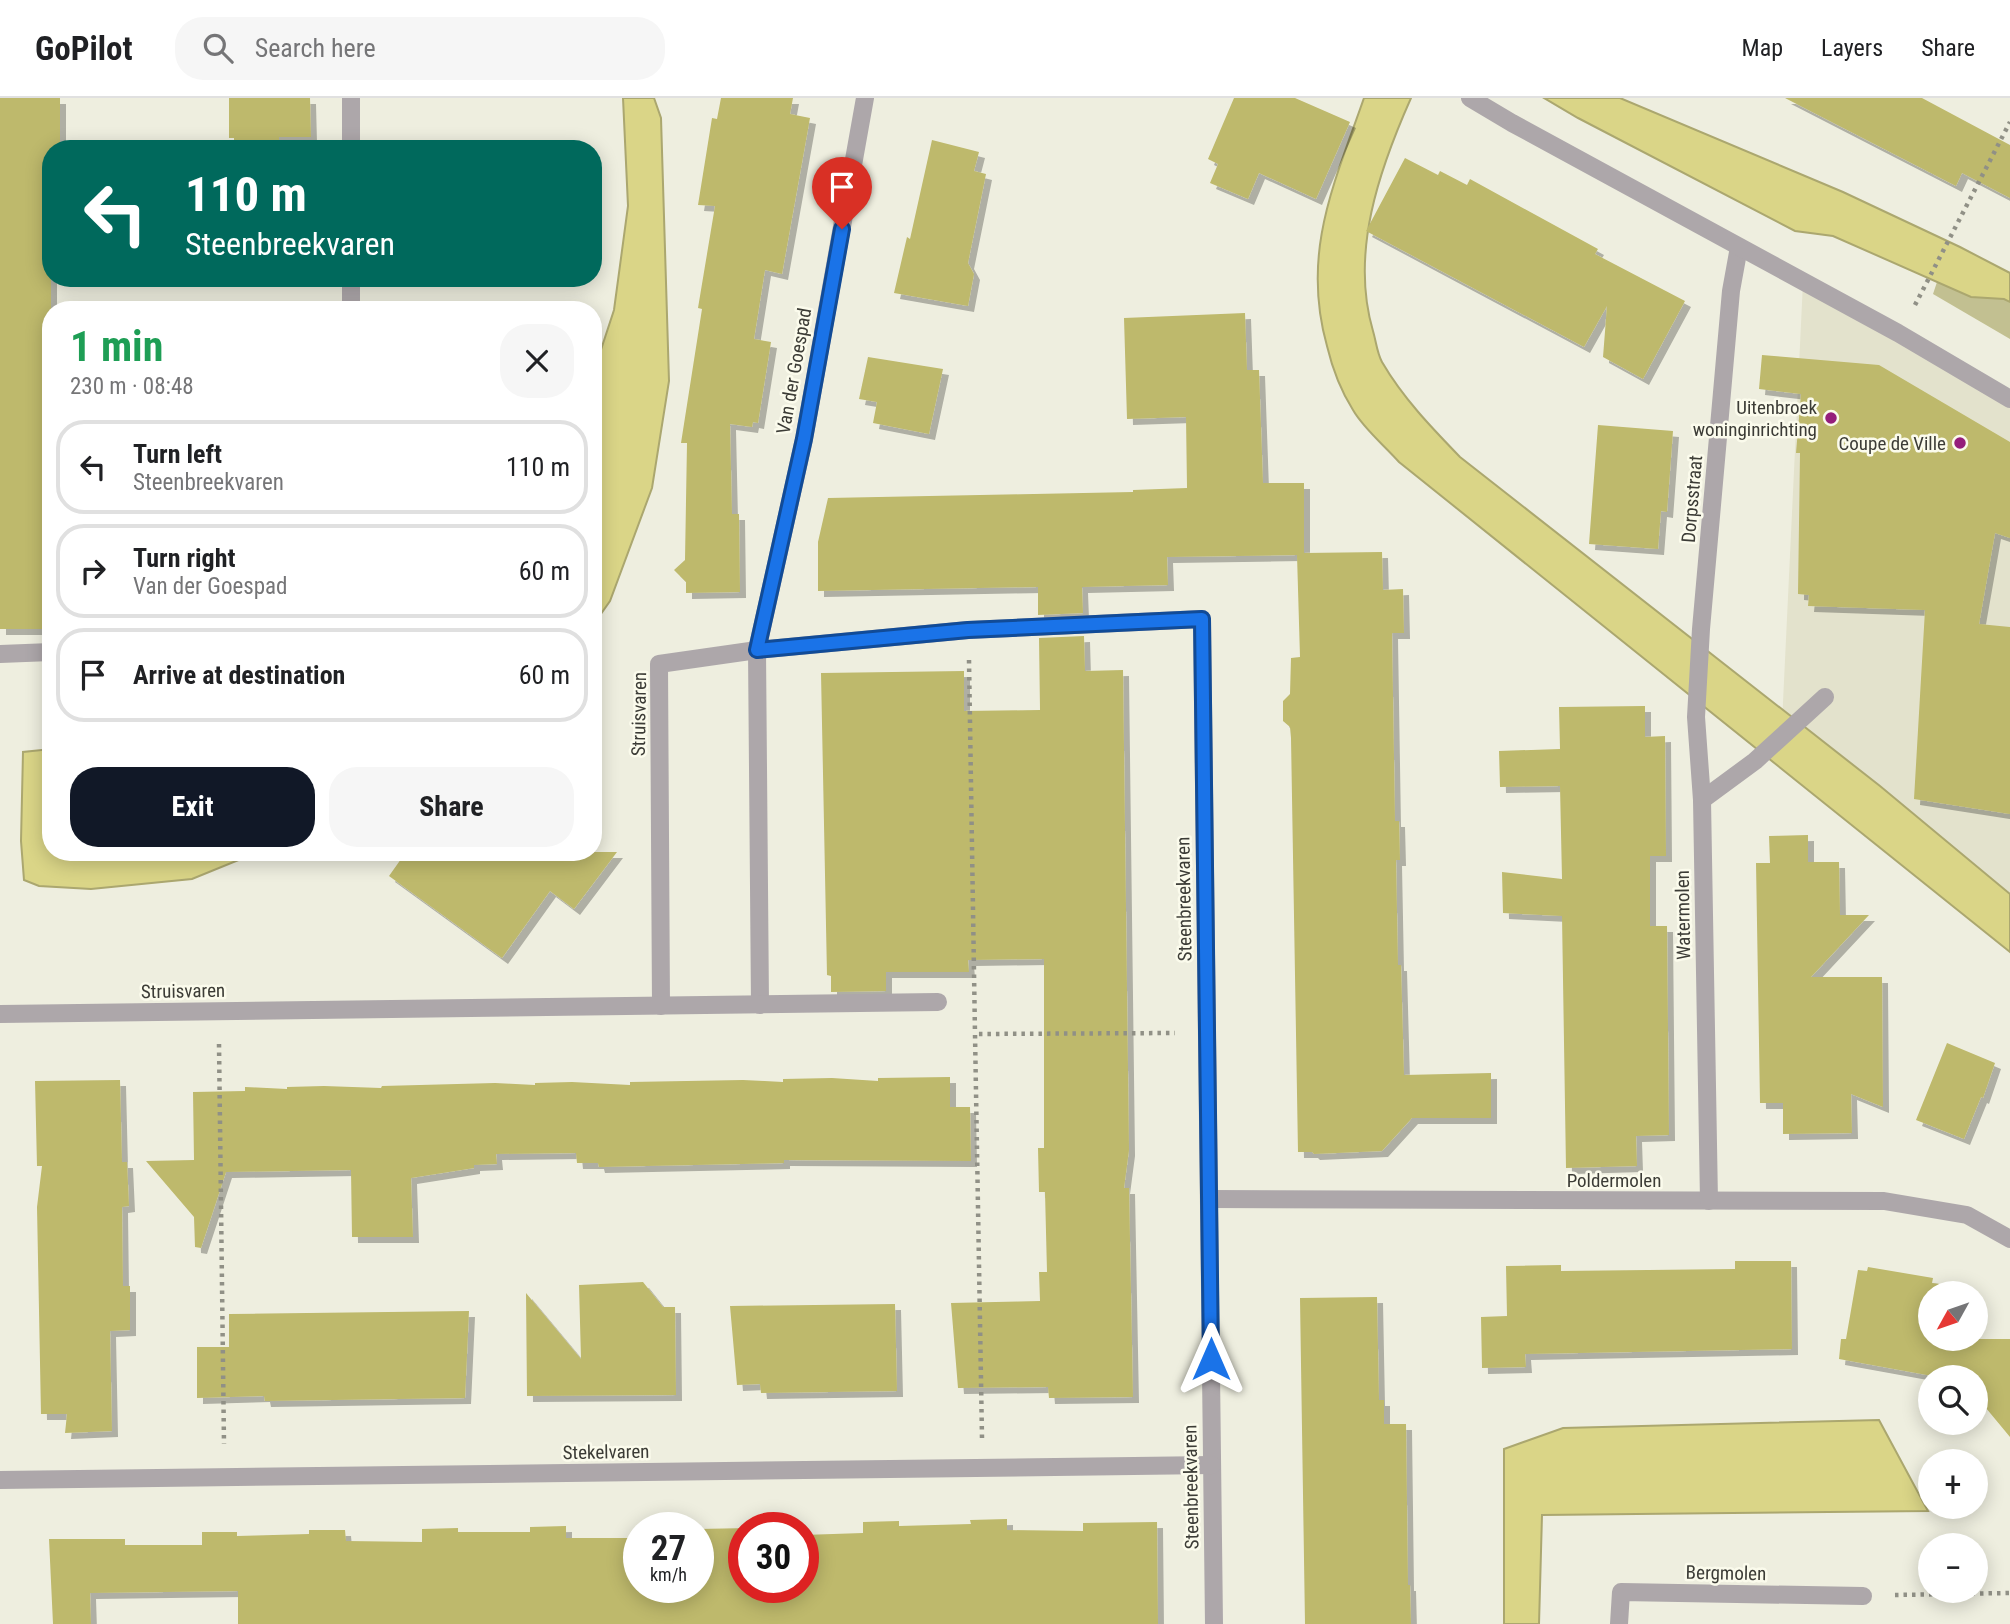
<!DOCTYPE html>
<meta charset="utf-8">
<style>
body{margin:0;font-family:"Roboto Condensed",sans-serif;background:#f6f6f6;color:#202124;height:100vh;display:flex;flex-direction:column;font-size:26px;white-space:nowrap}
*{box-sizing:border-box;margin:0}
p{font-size:23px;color:#757577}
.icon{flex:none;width:38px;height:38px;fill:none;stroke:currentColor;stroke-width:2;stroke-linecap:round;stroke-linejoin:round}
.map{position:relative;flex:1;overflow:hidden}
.side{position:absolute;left:42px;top:203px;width:560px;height:560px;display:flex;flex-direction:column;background:#fff;border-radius:28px;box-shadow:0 4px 18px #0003}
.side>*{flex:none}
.top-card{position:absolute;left:42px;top:42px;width:560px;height:147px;border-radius:28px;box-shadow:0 4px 18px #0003;background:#00695c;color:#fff;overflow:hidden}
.needle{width:46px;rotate:230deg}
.buttons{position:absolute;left:1918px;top:1183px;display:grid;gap:14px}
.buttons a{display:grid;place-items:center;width:70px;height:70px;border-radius:50%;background:#fff;box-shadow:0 4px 18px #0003;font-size:35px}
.speed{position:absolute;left:623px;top:1414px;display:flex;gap:14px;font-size:35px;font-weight:700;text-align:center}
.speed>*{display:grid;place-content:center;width:91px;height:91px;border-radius:50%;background:#fff;box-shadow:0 4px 18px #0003;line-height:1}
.speed small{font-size:18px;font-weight:400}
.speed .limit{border:10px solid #d22;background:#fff;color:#111}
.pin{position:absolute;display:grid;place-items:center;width:60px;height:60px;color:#fff;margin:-72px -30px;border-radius:50% 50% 50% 0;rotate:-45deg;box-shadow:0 0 7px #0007}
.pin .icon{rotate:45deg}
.me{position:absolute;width:77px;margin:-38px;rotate:0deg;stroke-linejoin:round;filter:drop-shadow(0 0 5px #0008)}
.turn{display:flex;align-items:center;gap:24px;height:147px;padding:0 28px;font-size:32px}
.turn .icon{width:91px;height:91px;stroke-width:2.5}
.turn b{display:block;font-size:49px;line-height:60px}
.round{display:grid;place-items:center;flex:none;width:74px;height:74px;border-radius:28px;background:#f6f6f6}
.head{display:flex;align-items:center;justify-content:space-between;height:119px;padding:0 28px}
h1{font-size:42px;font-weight:700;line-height:52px;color:#1e9e55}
.action{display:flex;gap:14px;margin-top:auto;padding:14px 28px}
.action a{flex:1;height:80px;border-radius:28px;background:#111827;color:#fff;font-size:28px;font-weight:700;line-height:80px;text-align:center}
.action a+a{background:#f6f6f6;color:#202124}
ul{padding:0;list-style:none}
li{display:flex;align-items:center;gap:21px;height:94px;margin:0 14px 10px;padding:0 14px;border:4px solid #e0e0e0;border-radius:28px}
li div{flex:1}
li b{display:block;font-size:26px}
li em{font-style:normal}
header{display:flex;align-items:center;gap:42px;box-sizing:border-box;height:98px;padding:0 35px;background:#fff;border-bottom:2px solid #e0e0e0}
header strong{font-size:33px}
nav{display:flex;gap:38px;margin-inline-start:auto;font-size:24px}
.search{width:490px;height:63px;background:#f6f6f6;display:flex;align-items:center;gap:18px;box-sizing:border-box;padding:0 24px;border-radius:28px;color:#757577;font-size:26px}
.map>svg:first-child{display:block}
</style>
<header>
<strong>GoPilot</strong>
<div class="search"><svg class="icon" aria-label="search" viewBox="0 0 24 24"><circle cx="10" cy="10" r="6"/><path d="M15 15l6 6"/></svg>Search here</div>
<nav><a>Map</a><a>Layers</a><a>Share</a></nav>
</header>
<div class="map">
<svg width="2010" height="1526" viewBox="0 0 2010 1526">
<defs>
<filter id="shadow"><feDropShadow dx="6" dy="6" stdDeviation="0" flood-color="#0004"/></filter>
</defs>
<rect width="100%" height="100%" fill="#eeeedf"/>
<polygon fill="#e3e2cc" points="1803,184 2010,305 2010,805 1782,625"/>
<polygon fill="#c2c091" points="1937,184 1971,199 2004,201 2010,204 2010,241 1933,196"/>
<g fill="#dad587" stroke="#aba76f" stroke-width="2">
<polygon points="623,0 654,0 661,20 669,283 652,390 610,503 593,527 593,276 614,212 628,108"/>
<path d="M1364,0H1411C1379,72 1350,155 1373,233C1376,243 1377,255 1382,264C1403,300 1431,329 1460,359L1880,688L2010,796V854L1399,364C1384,347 1364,331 1353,312C1341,293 1332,269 1327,248C1301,155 1334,86 1364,0Z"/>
<polygon points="1544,0 1620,0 1843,94 1960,149 2010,175 2010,204 2004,201 1971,199 1833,138 1795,133 1578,20"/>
<polygon points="51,651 51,754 258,754 192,781 91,791 39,788 24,782 21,743 23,654"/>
<polygon points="1879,1322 1928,1413 1542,1417 1539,1526 1504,1526 1504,1351 1563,1330"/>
</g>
<g fill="#beb96c" filter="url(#shadow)">
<polygon points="0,0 60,0 60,51 51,51 51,531 0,531"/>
<polygon points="229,0 310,0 311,39 279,39 279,51 234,51 234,40 229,40"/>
<polygon points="721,0 793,0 790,16 810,20 782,176 765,172 754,241 771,244 758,325 753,324 752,329 730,326 732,416 739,416 740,494 686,495 686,484 674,472 685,462 687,345 681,345 702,211 698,210 715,108 698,107 712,20 717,21"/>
<polygon points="1234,0 1295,0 1350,24 1316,101 1259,75 1248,101 1210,85 1218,66 1208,61"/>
<polygon points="1785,0 1922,0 2010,47 2010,100 1962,75 1956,88"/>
<polygon points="932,42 979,54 974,73 986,76 968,165 974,176 968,208 894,195 907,139 910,141"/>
<polygon points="1405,60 1438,77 1440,73 1467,87 1470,81 1598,151 1595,156 1685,203 1643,281 1603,259 1607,208 1584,249 1366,133"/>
<polygon points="1245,215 1247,272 1259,272 1263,385 1304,385 1304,455 1382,454 1383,492 1403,491 1404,535 1392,535 1395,723 1399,723 1400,762 1396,762 1398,867 1401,867 1404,977 1491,975 1491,1020 1412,1020 1382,1053 1314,1056 1312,1054 1298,1054 1291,640 1290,629 1283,623 1283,603 1290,596 1291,560 1300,559 1297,457 1167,459 1168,487 1082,489 1083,515 1038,517 1038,489 818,493 818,444 828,400 1133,394 1133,392 1187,390 1186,319 1127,321 1124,220"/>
<polygon points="1762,257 1879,267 2010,344 2010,440 1995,435 1979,526 2010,529 2010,716 1914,701 1925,512 1808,508 1809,497 1798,496 1800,355 1796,355 1801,296 1759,291"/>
<polygon points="868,259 943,271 929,336 873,325 877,304 859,301"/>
<polygon points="1598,327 1673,333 1667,414 1661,413 1658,451 1589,446"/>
<polygon points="1084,538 1085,573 1123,572 1129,1052 1124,1090 1129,1090 1133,1299 1049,1300 1048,1289 958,1290 951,1205 1040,1203 1039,1174 1047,1174 1045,1094 1039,1094 1038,1050 1044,1050 1044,861 968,862 969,874 886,874 886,893 831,894 831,878 827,877 821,575 964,573 964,613 1040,612 1039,540"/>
<polygon points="1645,608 1645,639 1665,638 1666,758 1650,758 1650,828 1667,828 1669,1037 1636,1038 1637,1068 1566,1070 1562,818 1503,815 1502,774 1562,781 1560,688 1500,689 1499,653 1560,651 1559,609"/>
<polygon points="1808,737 1808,764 1839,764 1840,817 1869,817 1811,879 1882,879 1883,1009 1851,996 1852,1035 1783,1036 1783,1005 1760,1005 1756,765 1770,765 1769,738"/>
<polygon points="406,754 617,754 574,811 550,793 502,860 389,778"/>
<polygon points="1947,945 1995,965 1983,1000 1981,999 1964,1041 1916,1022"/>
<polygon points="950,979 950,1009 970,1009 971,1063 784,1062 784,1065 599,1069 598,1065 577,1065 576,1055 496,1056 497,1066 474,1067 474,1070 411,1080 413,1139 352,1139 351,1072 226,1074 201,1150 195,1149 194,1119 146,1063 194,1062 193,994 245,993 245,989 287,991 287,989 324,988 381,990 382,988 495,985 535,987 535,985 572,984 630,987 630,984 743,982 783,984 783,981 832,980 878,983 878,980"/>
<polygon points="120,982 122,1064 127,1064 129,1108 122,1109 123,1188 130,1188 130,1232 110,1233 112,1333 65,1335 67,1316 41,1316 37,1109 42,1068 37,1068 35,983"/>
<polygon points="1735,1163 1791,1163 1792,1251 1525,1256 1526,1269 1482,1270 1481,1219 1507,1218 1506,1168 1561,1167 1561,1173 1735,1171"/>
<polygon points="1868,1169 1933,1180 1932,1185 1940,1186 1939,1195 1930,1195 1930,1241 2010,1241 2010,1339 1976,1298 1976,1279 1938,1279 1839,1261 1841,1241 1846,1241 1858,1172 1867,1173"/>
<polygon points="643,1184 663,1209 675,1209 676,1297 527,1298 526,1195 581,1261 579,1187"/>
<polygon points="1377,1199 1379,1302 1384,1302 1384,1326 1406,1326 1408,1487 1410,1487 1411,1526 1305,1526 1300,1200"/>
<polygon points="895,1206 897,1293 761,1295 760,1286 737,1287 730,1208"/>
<polygon points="469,1213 465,1300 265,1303 264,1298 197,1300 197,1249 229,1249 229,1216"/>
<polygon points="1007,1421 1007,1432 1083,1433 1083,1425 1157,1424 1158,1526 238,1526 238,1493 90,1495 91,1526 53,1526 49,1441 125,1441 125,1447 202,1447 202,1434 237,1434 237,1438 309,1436 309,1432 345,1432 346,1443 422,1444 422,1431 458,1430 458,1434 530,1434 530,1429 566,1428 566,1440 639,1440 639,1489 698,1489 698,1431 750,1430 750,1425 786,1425 786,1430 744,1430 744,1489 803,1489 803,1437 863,1435 863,1424 899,1423 899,1428 971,1426 970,1422"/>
</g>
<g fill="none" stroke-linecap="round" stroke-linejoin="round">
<g stroke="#909086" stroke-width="4.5" stroke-dasharray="3.5 5" stroke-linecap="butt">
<polyline points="1915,207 2010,24"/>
<polyline points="969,562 975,936"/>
<polyline points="219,946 224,1346"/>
<polyline points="982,1340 975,936 1175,935"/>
<polyline points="1895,1497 2010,1495"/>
</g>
<polyline stroke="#ada7aa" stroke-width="18" points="1702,702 1755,663 1825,599"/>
<g stroke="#ada7aa" stroke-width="18">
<polyline points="351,0 351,51"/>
<polyline points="865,0 804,341 757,552 968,532 1202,521 1214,1526"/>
<polyline points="351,180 351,212"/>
<polyline points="0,556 51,554"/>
<polyline points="661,908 659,566 757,552 760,907"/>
<polyline points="0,916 938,904"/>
<polyline points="1210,1101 1884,1103 1967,1117 2010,1141"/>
<polyline points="1709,1103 1702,702 1696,619 1701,531 1731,193 1739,149"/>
<polyline points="0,1382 1212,1367"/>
<polyline points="1619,1526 1621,1494 1863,1498"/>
</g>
<polyline stroke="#ada7aa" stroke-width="18" points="1470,0 1512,25 1898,235 2010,301"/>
</g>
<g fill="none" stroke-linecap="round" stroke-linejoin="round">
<defs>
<polyline id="route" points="842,131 804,341 757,552 968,532 1202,521 1211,1261"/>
</defs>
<use href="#route" stroke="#114b97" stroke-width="18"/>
<use href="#route" stroke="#1a73e8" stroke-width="12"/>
</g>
<g fill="#951e7b" stroke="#fbfbec" stroke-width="2.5">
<circle cx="1831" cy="320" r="7"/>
<circle cx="1960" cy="345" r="7"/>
</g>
<g text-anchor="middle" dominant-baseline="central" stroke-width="5" stroke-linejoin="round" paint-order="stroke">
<g font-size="19" fill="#3c3c36" stroke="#fbfbec">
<text transform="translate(794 273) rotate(-80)">Van der Goespad</text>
<text transform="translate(1692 401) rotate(-85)">Dorpsstraat</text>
<text transform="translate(639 616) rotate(-89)">Struisvaren</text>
<text transform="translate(1184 801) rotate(-91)">Steenbreekvaren</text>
<text transform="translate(1683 817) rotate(-91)">Watermolen</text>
<text transform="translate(183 893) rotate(-1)">Struisvaren</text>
<text x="1614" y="1082">Poldermolen</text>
<text transform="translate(606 1354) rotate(-1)">Stekelvaren</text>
<text transform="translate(1191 1389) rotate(-91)">Steenbreekvaren</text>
<text transform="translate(1726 1475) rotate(1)">Bergmolen</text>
</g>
<g font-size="19" fill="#3c3c36" stroke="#fbfbec" text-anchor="end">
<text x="1817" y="309">Uitenbroek<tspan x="1817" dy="22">woninginrichting</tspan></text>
<text x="1946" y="345">Coupe de Ville</text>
</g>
</g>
</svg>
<div class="buttons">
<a><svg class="needle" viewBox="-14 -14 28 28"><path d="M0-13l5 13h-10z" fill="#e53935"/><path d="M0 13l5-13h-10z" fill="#757577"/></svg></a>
<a><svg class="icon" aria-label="search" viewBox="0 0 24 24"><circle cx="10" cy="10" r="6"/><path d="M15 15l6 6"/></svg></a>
<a>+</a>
<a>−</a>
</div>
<div class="speed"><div>27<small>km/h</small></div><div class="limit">30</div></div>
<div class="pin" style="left:842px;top:131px;background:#d93025"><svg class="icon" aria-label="arrive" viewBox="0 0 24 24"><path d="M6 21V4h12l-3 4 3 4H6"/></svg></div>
<svg class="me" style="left:1211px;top:1261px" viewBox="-20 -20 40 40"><path d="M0-17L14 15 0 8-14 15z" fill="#1a73e8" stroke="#fff" stroke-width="4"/></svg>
<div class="top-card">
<div class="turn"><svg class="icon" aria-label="left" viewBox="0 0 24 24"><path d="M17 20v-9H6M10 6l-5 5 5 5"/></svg><div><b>110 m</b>Steenbreekvaren</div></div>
</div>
<section class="side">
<div class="head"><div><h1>1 min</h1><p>230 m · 08:48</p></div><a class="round"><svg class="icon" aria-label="close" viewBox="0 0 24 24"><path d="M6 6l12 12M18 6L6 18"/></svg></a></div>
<ul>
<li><svg class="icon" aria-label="left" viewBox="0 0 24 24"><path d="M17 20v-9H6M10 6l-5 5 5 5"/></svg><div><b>Turn left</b><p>Steenbreekvaren</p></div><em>110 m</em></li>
<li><svg class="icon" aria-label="right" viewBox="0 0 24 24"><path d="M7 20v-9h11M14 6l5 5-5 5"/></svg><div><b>Turn right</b><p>Van der Goespad</p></div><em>60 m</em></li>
<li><svg class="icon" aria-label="arrive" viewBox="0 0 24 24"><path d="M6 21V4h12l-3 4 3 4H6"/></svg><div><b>Arrive at destination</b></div><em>60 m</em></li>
</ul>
<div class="action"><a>Exit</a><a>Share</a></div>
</section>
</div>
